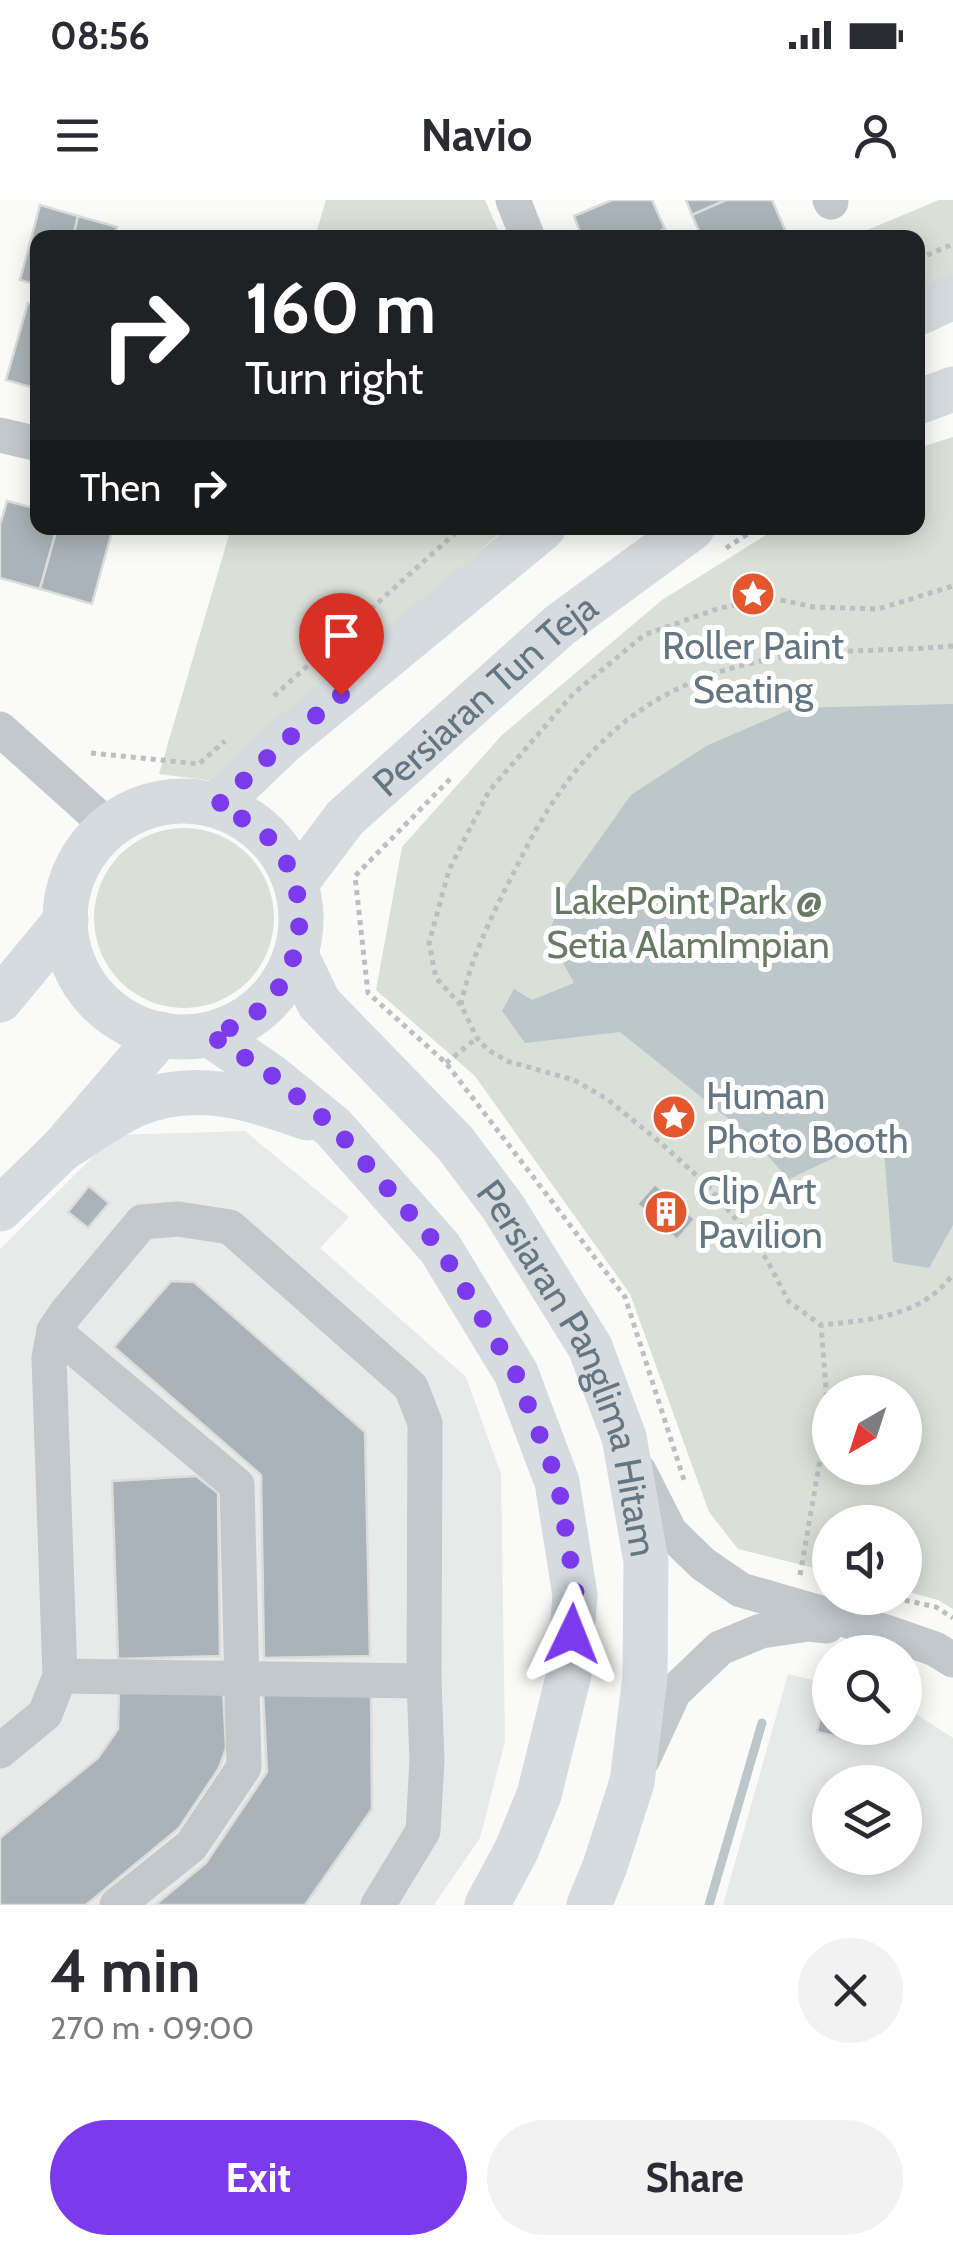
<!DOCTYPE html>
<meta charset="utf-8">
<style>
body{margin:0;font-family:Cabin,sans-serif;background:#f2f2f3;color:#2b2b33;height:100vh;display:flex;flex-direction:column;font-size:38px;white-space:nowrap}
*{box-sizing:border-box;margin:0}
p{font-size:32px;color:#7c7c81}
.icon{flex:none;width:55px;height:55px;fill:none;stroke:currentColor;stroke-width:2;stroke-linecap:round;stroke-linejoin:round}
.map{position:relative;height:1705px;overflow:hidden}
.drawer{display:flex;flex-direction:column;background:#fff;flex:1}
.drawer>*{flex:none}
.banner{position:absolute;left:30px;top:30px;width:895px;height:305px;border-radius:20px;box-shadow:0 5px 25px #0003;background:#202124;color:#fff;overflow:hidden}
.needle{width:65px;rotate:219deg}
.fabs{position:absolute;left:812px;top:1175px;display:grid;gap:20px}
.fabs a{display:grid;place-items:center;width:110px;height:110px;border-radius:50%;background:#fff;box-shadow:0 5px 25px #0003;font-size:50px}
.pin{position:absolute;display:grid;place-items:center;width:85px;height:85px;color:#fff;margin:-102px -42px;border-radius:50% 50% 50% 0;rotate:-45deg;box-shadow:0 0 10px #0007}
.pin .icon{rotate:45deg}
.me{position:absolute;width:110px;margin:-55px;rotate:2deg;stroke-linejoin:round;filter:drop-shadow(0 0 8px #0008)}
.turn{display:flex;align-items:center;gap:35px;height:210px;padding:0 50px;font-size:45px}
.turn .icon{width:130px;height:130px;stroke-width:2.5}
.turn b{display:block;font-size:70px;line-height:85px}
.then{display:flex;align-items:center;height:95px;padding:0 50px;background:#0003;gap:20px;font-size:38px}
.round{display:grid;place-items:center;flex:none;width:105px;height:105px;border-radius:52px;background:#f2f2f3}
.headline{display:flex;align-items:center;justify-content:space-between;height:170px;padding:0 50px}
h1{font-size:60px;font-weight:800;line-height:75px}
.cta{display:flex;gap:20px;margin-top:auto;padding:20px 50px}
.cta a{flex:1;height:115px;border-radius:60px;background:#7c3aed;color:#fff;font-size:40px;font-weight:800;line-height:115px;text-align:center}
.cta a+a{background:#f2f2f3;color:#2b2b33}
.status{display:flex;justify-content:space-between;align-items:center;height:70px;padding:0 50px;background:#fff;direction:ltr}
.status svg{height:28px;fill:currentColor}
header{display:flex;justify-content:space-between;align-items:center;height:130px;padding:0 50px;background:#fff;font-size:45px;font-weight:800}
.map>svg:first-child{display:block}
</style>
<div class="status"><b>08:56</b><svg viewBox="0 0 49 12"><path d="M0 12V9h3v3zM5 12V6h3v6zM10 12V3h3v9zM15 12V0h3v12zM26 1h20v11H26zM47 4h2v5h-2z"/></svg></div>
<header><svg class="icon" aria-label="menu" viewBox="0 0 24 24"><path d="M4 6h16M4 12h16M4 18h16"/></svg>Navio<svg class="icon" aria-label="person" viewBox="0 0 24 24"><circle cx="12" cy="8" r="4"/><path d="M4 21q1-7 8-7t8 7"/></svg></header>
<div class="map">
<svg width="953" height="1705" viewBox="0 0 953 1705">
<rect width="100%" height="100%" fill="#fafaf8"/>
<g fill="#e8e9e9" fill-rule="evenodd">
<polygon points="245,931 349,1017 320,1048 466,1177 501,1274 505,1541 480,1638 434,1705 0,1705 0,1049 115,935"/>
<path d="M788,1474L830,1484V1528H905V1507L953,1538V1705H723ZM830,1582H905V1658H830Z"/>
</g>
<g fill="#dadfd7" fill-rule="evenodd">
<polygon points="326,0 485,0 501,37 315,37"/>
<polygon points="939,0 953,0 953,75 918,90 918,38 848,38"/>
<path d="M953,237V1409L938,1400L905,1391V1322H830V1372L738,1349L709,1312L630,1094L475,876L376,790L402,647L502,535L662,400L777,328H918V248ZM830,1192H905V1268H830Z"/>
<polygon points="231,328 506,328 214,581 159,574"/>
<circle cx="184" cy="718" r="90"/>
</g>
<polygon fill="#bbc7cb" points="953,504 953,1025 929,1068 893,1062 884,951 838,956 789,979 746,933 620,832 525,843 502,811 514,789 532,800 574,783 548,735 567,685 631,595 706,546 794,508"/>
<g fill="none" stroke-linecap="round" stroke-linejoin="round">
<polyline stroke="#bbc7cb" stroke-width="9" points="709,1705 762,1523"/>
</g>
<g fill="#aab3b9" stroke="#dcdcda" stroke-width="2.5">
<polygon points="612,0 652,0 665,29 643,38 582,38 574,16"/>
<polygon points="686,0 726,0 692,15"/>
<polygon points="726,0 772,0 786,32 773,38 702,38 692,15"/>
<polygon points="40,5 78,16 73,38 38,38 38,85 20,80"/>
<polygon points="78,16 117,27 114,38 73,38"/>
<polygon points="28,103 38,105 38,189 6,180"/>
<polygon points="7,301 38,309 38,328 57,328 40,389 0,378 0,325"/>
<polygon points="57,328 112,331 92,404 40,389"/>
<polygon points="655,984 695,1019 677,1040 637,1004"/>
<polygon points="89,986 109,1003 88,1028 68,1012"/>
<polygon points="171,1081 194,1082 365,1232 370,1456 264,1458 261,1275 114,1147"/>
<polygon points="196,1276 218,1293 220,1456 118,1459 112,1281"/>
<polygon points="223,1490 226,1548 219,1568 179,1628 86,1705 0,1705 0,1638 98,1558 118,1529 119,1492"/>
<polygon points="263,1492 371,1493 372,1609 305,1705 155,1705 206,1663 267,1572"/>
<polygon points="824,1497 830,1498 830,1528 872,1528 868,1544 817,1532"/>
</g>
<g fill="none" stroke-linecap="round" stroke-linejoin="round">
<g stroke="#bbbfc2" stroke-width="5" stroke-dasharray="5 5" stroke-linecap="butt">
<polyline points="918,59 953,44"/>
<polyline points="726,348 757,328"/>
<path d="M953,446C888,452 820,448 756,462C639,488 573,554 521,658C498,704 471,754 461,805L477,838L488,850L507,861L574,880L607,899L661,943L707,985L739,1023L767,1060L789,1102L821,1125C869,1120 922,1117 953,1074"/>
<polyline points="274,496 461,328"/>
<polyline points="91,553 199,564 225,541"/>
<polyline points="450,579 355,676 368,793 446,863 625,1097 685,1283"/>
<polyline points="461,805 436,778 429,743 449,670 489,591 573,494 644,435 720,408 771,398 814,407 878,409 953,386"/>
<polyline points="446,863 477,838"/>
<polyline points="800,1375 828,1214 821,1125"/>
<polyline points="895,1398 936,1407 953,1418"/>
</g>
<g stroke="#c3c8cc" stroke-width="35">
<polyline points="513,0 528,38"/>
<polyline points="830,0 831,2"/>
<polyline points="0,235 38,244"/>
<polyline points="0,529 108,626"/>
<polyline points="54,1131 237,1285 244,1567 191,1646 117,1705"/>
<polyline points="639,1271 670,1332 703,1364 741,1390 883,1431 935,1449 953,1460"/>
<polyline points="60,1476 424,1481"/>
<polyline points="0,1551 45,1514 60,1476 49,1158 54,1131 66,1113 142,1022 178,1019 230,1027 411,1187 425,1223 424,1481 427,1560 423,1631 378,1705"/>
<polyline points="643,1559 674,1492 720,1448 761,1431 809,1424 827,1426"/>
</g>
<g stroke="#d6dbdf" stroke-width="45">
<polyline points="918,113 953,97"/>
<polyline points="918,202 953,189"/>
<circle cx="183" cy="719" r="118"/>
<polyline points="217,605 283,542 543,328"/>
<path id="s1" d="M296,683L345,618L560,425L692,328"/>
<path id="s2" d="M296,755L319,803L455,943L503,1007L590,1147L624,1237L646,1361L645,1477L632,1582L605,1666L589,1705"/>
<polyline points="0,800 66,720"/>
<polyline points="209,834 269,875 333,927 440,1048 516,1173 557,1282 575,1395 569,1474 539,1595 516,1651 487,1705"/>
<path d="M62,949C86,935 110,916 135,905C194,880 250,897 307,918"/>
<polyline points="0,1009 62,949 161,834"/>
</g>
</g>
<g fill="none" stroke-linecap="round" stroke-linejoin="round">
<path stroke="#7c3aed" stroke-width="18" stroke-dasharray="0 32.4" d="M341,495L284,542L217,606C240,617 264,628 279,650C324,716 292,819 209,834L270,874L333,926L440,1048L516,1174L558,1282L576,1395L572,1434"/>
</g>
<defs>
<symbol id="sight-disc" viewBox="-11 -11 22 22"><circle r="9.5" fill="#e4572e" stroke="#fff"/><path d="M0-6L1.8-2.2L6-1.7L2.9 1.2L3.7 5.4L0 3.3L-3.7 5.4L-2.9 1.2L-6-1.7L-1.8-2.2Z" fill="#fff"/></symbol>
<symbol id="building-disc" viewBox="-11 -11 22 22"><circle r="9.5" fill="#e4572e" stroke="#fff"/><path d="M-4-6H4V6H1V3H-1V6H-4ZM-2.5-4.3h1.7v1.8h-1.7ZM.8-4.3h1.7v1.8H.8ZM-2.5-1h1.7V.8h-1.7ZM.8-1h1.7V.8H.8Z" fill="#fff"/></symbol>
</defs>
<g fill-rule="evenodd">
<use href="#sight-disc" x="728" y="369" width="50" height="50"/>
<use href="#sight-disc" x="649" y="892" width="50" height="50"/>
<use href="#building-disc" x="641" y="987" width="50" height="50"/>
</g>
<g text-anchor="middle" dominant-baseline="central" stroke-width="10" stroke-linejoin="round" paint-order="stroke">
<g font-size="38" fill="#657683" stroke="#fff" text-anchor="start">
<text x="753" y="445" text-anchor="middle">Roller Paint<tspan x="753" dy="44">Seating</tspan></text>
<text x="706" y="895">Human<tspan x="706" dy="44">Photo Booth</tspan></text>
<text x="698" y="990">Clip Art<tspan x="698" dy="44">Pavilion</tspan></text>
</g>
<g font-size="38" fill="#657683" stroke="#fff">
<text stroke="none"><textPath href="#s1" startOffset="268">Persiaran Tun Teja</textPath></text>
<text stroke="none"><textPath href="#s2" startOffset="505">Persiaran Panglima Hitam</textPath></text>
</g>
<g font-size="38" fill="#687a64" stroke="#fff">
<text x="688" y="700">LakePoint Park @<tspan x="688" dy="44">Setia AlamImpian</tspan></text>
</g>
</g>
</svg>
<div class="fabs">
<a><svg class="needle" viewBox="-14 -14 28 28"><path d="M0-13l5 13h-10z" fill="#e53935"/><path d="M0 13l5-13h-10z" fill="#7c7c81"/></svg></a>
<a><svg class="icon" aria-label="sound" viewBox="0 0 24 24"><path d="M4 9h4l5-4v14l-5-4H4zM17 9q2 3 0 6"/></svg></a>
<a><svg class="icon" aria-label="search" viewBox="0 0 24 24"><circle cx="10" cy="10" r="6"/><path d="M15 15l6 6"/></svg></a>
<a><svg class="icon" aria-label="layers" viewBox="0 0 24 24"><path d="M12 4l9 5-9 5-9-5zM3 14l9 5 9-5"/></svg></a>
</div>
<div class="pin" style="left:341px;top:495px;background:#d93025"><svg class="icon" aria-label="arrive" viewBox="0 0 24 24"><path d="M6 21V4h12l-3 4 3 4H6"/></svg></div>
<svg class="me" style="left:572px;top:1434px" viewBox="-20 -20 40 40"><path d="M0-17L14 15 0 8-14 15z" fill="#7c3aed" stroke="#fff" stroke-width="4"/></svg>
<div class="banner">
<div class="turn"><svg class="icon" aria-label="right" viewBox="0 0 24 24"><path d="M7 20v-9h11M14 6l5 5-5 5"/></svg><div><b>160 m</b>Turn right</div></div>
<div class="then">Then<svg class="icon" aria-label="right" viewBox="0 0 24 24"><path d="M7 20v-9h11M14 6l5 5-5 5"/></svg></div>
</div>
</div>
<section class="drawer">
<div class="headline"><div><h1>4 min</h1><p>270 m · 09:00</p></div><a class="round"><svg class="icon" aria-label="close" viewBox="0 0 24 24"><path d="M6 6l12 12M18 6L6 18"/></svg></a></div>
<div class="cta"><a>Exit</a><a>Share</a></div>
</section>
